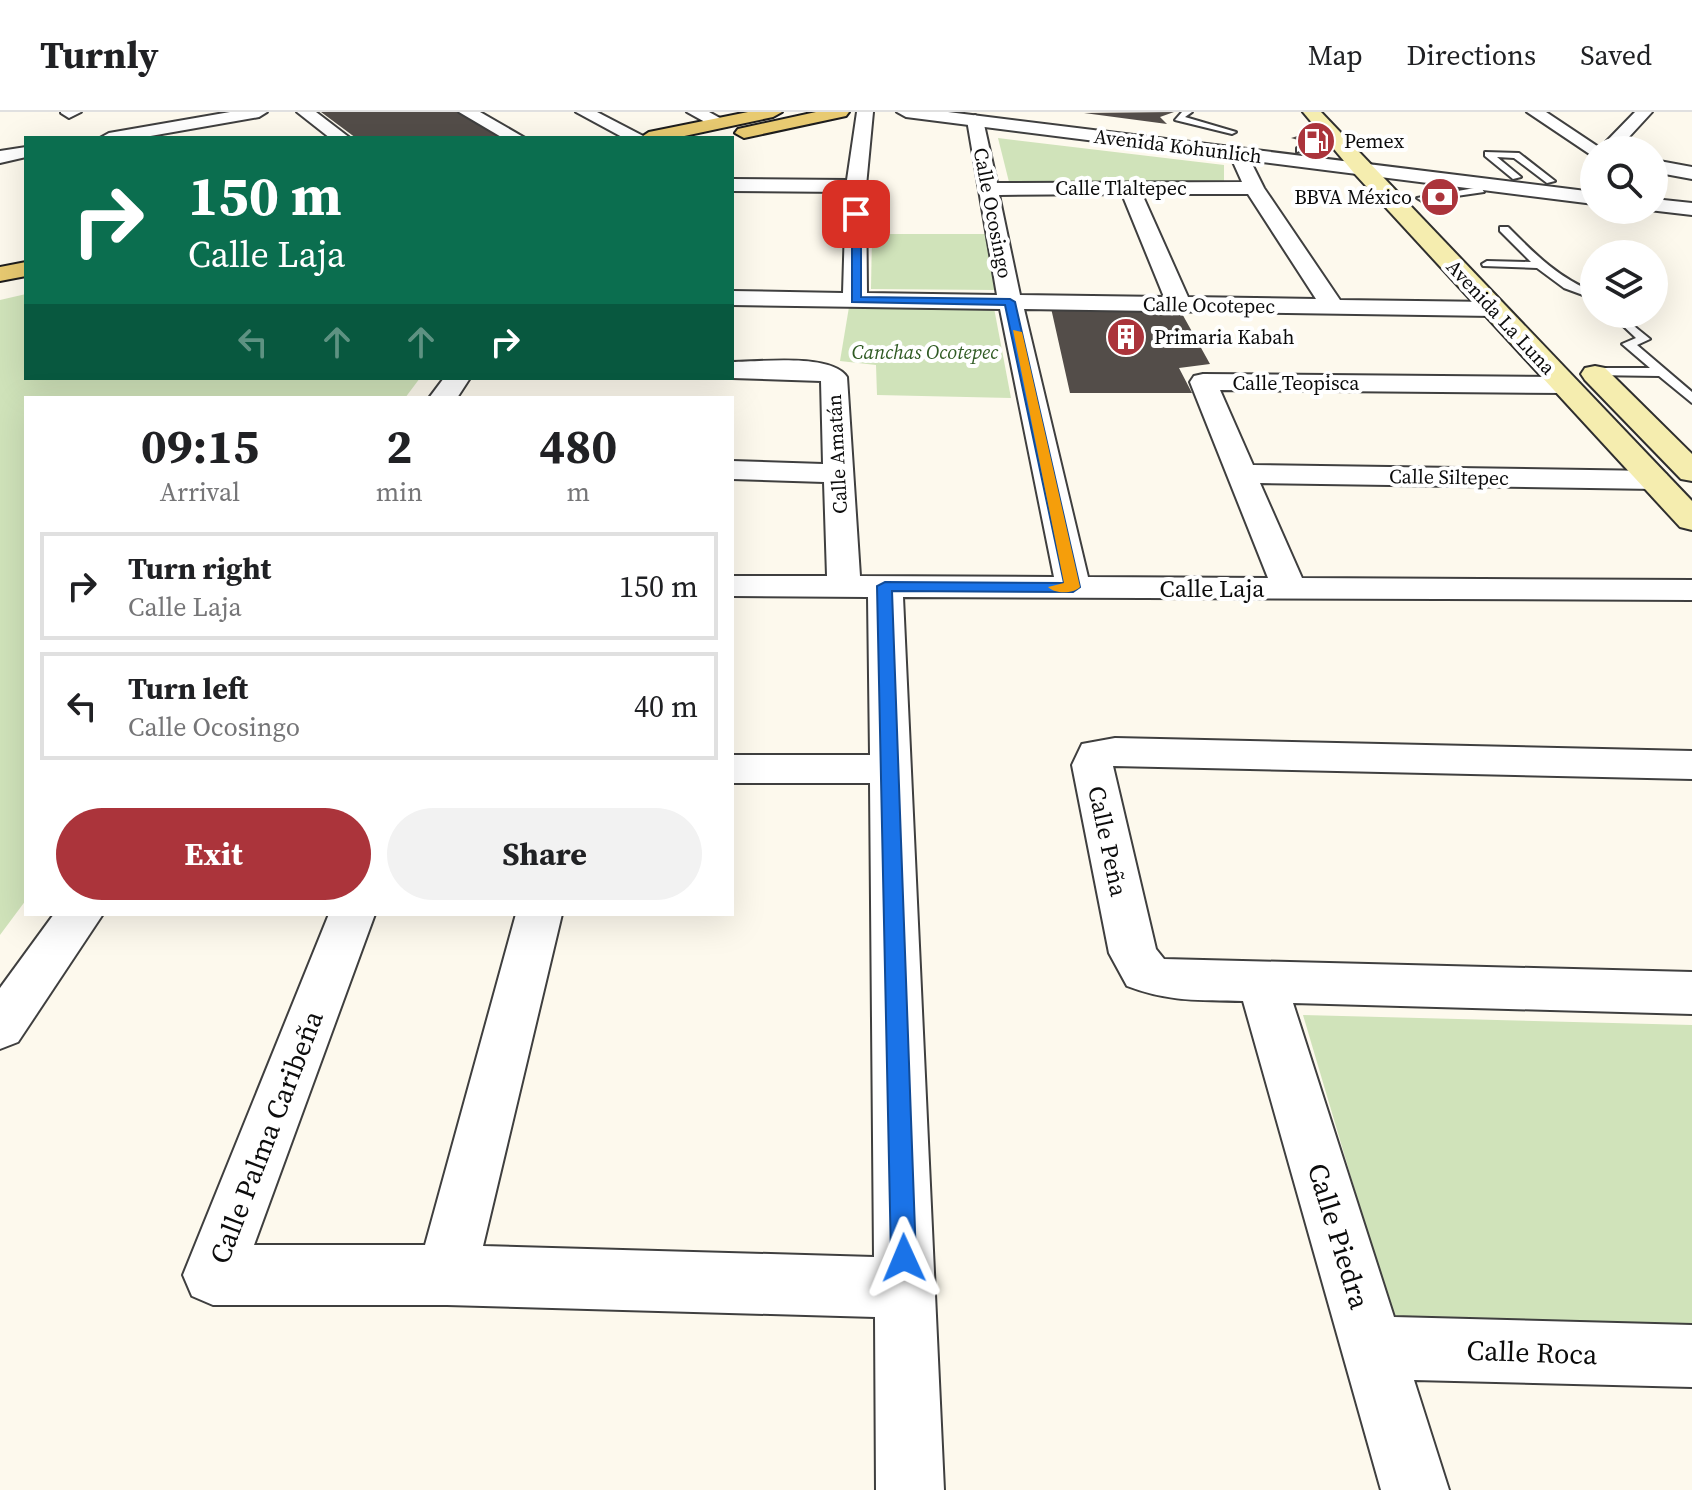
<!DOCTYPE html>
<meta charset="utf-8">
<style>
body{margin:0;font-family:"Source Serif 4",serif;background:#f2f2f2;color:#202124;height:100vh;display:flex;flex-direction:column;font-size:30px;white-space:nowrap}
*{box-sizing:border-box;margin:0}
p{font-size:26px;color:#757577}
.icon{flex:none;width:44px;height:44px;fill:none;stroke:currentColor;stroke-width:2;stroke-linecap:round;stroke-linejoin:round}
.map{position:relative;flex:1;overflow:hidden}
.drawer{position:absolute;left:24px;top:284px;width:710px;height:520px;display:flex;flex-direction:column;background:#fff;border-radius:0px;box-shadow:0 8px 32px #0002}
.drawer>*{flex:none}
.top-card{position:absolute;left:24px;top:24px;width:710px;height:244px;border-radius:0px;box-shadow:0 8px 32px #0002;background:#0b6e4f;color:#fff;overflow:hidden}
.controls{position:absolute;left:1580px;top:24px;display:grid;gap:16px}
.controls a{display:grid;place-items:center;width:88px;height:88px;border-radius:50%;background:#fff;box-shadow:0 8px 32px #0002;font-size:40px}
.pin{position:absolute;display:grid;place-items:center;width:68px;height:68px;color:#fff;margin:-34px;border-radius:16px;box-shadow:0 4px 12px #0006}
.me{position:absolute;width:88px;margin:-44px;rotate:359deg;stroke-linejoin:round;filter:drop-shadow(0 0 6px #0008)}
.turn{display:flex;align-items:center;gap:28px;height:168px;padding:0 32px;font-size:36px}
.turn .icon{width:104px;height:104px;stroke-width:2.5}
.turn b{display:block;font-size:56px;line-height:68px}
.lanes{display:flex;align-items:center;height:76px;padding:0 32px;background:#0003;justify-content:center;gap:40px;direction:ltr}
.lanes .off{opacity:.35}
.eta{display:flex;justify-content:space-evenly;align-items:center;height:136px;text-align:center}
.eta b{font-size:48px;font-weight:700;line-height:56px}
.action{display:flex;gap:16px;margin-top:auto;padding:16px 32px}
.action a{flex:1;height:92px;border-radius:48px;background:#ab343b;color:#fff;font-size:32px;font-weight:700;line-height:92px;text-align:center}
.action a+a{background:#f2f2f2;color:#202124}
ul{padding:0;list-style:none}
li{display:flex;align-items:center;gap:24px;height:108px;margin:0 16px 12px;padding:0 16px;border:4px solid #e0e0e0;border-radius:0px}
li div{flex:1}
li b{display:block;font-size:30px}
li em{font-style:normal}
header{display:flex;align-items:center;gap:48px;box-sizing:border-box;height:112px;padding:0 40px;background:#fff;border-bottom:2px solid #e0e0e0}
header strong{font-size:38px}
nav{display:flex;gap:44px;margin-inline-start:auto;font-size:28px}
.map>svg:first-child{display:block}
</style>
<header>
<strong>Turnly</strong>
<nav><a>Map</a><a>Directions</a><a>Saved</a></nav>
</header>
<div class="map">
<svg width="1692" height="1378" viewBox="0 0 1692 1378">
<rect width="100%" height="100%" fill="#fdf9ed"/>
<g fill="#d0e3ba">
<polygon points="998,26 1224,53 1224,69 1009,70"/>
<polygon points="872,122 986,122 996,178 871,177"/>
<polygon points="26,182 26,266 420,266 405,286 26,286 26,788 0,823 0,188"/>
<polygon points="849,195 994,196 1011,286 877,283 876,253 840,249"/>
<polygon points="1303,903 1692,913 1692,1226 1396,1217"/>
</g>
<g fill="#534d49">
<polygon points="321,0 457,0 505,26 356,26"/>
<polygon points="1174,0 1160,5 1167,12 1084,1"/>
<polygon points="1304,22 1335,31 1322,35 1291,26"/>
<polygon points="1051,196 1180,198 1210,252 1179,256 1192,281 1070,281"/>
</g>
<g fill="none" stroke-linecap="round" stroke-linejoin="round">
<defs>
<g id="service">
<polygon points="1182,0 1192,0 1185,5 1236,20 1232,22 1175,8"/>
<polygon points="1308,30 1315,32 1297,40 1297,36"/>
<polygon points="1485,40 1519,41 1555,69 1547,71 1514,46 1497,45 1521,65 1513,67 1485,44"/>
<polygon points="1476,68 1484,80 1422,89 1417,86 1475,76 1471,71"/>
<path d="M1500,115H1508C1534,141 1558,166 1594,180V187L1564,176L1537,156L1483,154L1482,152L1487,149L1531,150L1500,119Z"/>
<polygon points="1624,206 1650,227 1637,233 1692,280 1692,291 1659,264 1590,263 1590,257 1594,256 1650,256 1622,232 1636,226 1618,209"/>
</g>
<g id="minor">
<polygon points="81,0 69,6 61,1 61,0"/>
<polygon points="230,0 267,0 259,5 139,26 100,26 109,21"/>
<polygon points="297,0 316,0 350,26 330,26"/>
<polygon points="459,0 480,0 525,26 503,26"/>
<polygon points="576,0 597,0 647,26 624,26"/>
<polygon points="687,0 709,0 729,11 726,15 714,15"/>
<path d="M857,0H873L866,74L867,181L997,183L967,8L975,3L983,8L997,71L1242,70L1233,50L1242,44L1251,50L1264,76L1340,188L1493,190L1505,197L1493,204L1024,197L1088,465L1268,466L1190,270L1194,264L1203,262L1565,265L1574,267L1578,273L1574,279L1565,281L1220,278L1253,353L1655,359L1666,362L1670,368L1666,374L1655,377L1260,371L1302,466L1692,468V488L903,485L944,1378H876L875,1205L447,1193H213L192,1184L183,1163L329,802H375L254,1133H425L516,802H562L483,1134L874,1145L870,671H732V643H870L868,485L732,484V464H827L824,370L732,367V349L823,352L821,269L732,266V250C759,250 831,241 847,265L860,464L1054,465L1000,197L732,193V179L843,181L846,80L732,79V67L847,68ZM1122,82L1164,185L1020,183L999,83ZM1142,82H1248L1316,187L1188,185Z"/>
<polygon points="1527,0 1546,0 1600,36 1635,0 1652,0 1617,38 1594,38 1594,45"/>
<polygon points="26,35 26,45 0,51 0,39"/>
<polygon points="1654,48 1692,55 1692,67 1654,60"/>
<polygon points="444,266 470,266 457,286 429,286"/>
<path d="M1115,626L1692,639V667L1113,654L1156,837L1164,847L1692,860V902L1293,891L1394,1205L1692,1213V1275L1414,1268L1449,1378H1381L1243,889C1199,888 1169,890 1127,874L1109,841L1072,653L1082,632Z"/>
<polygon points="54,802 103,802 18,930 0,937 0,876"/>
</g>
<g id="tertiary">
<polygon points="897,0 948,0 1594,80 1594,92 906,5"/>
<polygon points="1654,87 1692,91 1692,103 1649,98 1654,98"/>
</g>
<g id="secondary">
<polygon points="1303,0 1321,0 1692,389 1692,418 1680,415 1354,61"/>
<polygon points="1595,254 1605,256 1692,342 1692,369 1681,367 1585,268 1581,262 1585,256"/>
</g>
<g id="primary">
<polygon points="748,0 782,0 773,5 675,26 640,26 649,20"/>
<polygon points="816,0 849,0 846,4 744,26 735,21 738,17"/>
<polygon points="26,150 26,164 0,169 0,155"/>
</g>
</defs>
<use href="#service" stroke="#3f3f3f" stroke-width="4"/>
<use href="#minor" stroke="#3f3f3f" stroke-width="4"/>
<use href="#tertiary" stroke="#3f3f3f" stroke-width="4"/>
<use href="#secondary" stroke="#2e2e2e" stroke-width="4"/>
<use href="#primary" stroke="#1d1d1d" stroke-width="4"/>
<use href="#service" fill="#fff" fill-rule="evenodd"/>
<use href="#minor" fill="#fff" fill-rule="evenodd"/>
<use href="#tertiary" fill="#fff" fill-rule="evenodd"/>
<use href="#secondary" fill="#f5edaf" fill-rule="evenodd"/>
<use href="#primary" fill="#e8ca71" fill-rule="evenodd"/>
</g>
<polygon fill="#1a73e8" stroke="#114b97" stroke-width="2" points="856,100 861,102 861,185 1010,187 1015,190 1080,475 1073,480 892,479 916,1146 913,1155 904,1159 895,1155 891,1146 877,474 885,470 1064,471 1005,193 852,190 852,102"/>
<path fill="#f59e0b" d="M1013,218L1022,220L1080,475C1073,482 1055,482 1048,475L1064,471Z"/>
<defs>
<symbol id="fuel-disc" viewBox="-11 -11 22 22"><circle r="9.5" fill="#ab343b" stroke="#fff"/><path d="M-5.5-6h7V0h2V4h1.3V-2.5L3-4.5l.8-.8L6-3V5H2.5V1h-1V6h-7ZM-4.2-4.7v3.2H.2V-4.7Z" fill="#fff"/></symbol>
<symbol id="bank-disc" viewBox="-11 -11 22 22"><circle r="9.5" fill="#ab343b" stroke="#fff"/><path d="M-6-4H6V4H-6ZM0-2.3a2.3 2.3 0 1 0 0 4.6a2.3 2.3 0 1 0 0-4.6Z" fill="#fff"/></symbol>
<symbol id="building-disc" viewBox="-11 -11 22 22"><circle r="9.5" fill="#ab343b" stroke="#fff"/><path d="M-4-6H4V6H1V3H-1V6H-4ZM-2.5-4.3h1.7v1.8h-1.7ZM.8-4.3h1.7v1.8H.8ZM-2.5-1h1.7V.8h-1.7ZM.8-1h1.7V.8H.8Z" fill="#fff"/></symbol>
</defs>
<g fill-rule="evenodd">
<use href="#fuel-disc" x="1294" y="7" width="44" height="44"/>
<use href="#bank-disc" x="1418" y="63" width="44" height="44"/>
<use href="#building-disc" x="1104" y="203" width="44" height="44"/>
</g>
<g text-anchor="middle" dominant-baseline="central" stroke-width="8" stroke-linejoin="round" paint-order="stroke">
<g font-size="20" fill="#0c0c0c" stroke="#fff" text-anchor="start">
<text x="1344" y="29">Pemex</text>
<text x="1412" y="85" text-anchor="end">BBVA México</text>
<text x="1154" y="225">Primaria Kabah</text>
</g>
<g font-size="20" fill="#0c0c0c" stroke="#fff">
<text transform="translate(1178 34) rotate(7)">Avenida Kohunlich</text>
<text x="1121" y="76">Calle Tlaltepec</text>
<text transform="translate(993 101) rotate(79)">Calle Ocosingo</text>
<text transform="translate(1209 193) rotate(1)">Calle Ocotepec</text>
<text transform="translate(1501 205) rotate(47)">Avenida La Luna</text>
<text x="1296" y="271">Calle Teopisca</text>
<text transform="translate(837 342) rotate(-93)">Calle Amatán</text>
<text transform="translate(1449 365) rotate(1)">Calle Siltepec</text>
</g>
<g font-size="20" font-style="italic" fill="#305b24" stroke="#fff">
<text x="925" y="240">Canchas Ocotepec</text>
</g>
<g font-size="24" fill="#0c0c0c" stroke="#fff">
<text x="1212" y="476">Calle Laja</text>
<text transform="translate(1108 729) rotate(78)">Calle Peña</text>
</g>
<g font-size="28" fill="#0c0c0c" stroke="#fff">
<text transform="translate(266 1025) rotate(-69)">Calle Palma Caribeña</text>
<text transform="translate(1339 1124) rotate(73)">Calle Piedra</text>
<text transform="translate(1532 1240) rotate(2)">Calle Roca</text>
</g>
</g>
</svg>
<div class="controls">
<a><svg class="icon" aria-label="search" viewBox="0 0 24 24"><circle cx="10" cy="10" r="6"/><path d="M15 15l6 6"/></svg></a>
<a><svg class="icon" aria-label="layers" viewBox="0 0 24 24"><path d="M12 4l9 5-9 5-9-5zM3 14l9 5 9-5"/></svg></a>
</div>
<div class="pin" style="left:856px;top:102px;background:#d93025"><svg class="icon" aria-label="arrive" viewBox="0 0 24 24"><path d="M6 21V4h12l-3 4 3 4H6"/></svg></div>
<svg class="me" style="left:904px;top:1146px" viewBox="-20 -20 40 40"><path d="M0-17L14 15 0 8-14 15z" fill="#1a73e8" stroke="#fff" stroke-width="4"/></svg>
<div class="top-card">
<div class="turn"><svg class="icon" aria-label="right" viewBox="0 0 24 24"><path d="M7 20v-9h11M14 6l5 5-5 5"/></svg><div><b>150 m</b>Calle Laja</div></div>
<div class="lanes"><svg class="icon off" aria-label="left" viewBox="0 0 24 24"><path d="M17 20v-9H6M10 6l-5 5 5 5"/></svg><svg class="icon off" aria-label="ahead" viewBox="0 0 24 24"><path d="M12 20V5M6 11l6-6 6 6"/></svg><svg class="icon off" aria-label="ahead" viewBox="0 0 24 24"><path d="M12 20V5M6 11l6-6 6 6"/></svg><svg class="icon" aria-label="right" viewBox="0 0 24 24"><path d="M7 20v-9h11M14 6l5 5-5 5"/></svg></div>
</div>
<section class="drawer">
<div class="eta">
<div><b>09:15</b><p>Arrival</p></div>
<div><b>2</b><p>min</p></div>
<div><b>480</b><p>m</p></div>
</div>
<ul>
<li><svg class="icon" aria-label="right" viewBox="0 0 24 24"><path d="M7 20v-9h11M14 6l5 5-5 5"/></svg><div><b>Turn right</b><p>Calle Laja</p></div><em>150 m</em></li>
<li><svg class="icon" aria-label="left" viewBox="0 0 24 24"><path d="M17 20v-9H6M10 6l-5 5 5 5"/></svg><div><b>Turn left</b><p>Calle Ocosingo</p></div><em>40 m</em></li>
</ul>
<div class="action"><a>Exit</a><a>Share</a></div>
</section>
</div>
